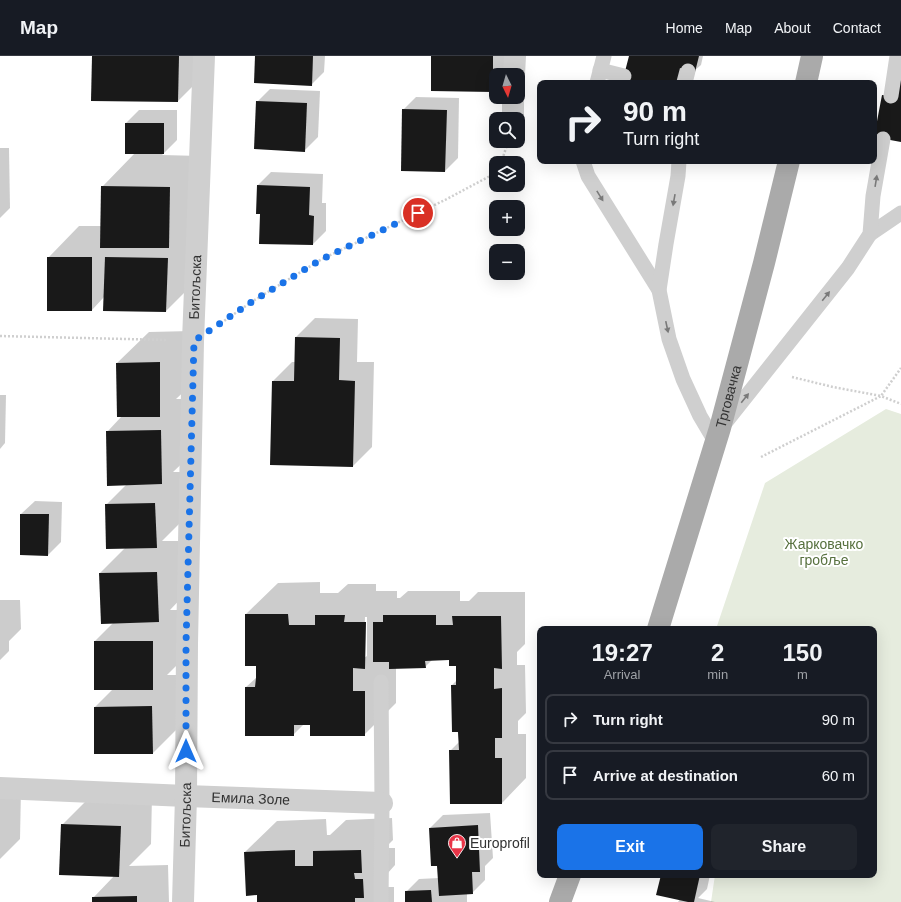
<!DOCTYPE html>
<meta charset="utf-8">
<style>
body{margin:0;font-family:Arial,sans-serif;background:#20242c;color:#f1f3f6;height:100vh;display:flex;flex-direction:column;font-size:15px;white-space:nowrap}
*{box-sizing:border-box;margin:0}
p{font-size:13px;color:#9ea1a6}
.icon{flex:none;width:22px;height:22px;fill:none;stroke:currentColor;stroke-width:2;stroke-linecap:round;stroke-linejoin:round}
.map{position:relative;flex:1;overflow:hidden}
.drawer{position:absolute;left:537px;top:570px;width:340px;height:252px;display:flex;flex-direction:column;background:#171b24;border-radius:8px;box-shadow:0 4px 16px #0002}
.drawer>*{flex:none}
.top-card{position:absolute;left:537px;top:24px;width:340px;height:84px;border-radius:8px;box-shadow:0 4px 16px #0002;background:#171b24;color:#f1f3f6;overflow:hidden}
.needle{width:26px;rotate:175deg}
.controls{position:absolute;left:489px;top:12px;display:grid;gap:8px}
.controls a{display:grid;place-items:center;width:36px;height:36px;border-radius:8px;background:#171b24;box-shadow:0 4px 16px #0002;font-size:20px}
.pin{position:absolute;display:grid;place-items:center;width:34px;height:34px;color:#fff;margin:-17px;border:2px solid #fff;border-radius:50%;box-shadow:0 1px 4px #0007}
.me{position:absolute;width:44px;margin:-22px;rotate:0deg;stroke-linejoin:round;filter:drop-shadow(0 0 3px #0008)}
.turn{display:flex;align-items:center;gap:14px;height:84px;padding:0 20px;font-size:18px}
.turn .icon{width:52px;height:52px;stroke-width:2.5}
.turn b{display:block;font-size:28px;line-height:34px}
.eta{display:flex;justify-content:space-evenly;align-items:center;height:68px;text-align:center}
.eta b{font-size:24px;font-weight:800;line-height:28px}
.cta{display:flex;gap:8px;margin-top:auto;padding:8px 20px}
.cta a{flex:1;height:46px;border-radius:8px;background:#1a73e8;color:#fff;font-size:16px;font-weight:800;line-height:46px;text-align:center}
.cta a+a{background:#20242c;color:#f1f3f6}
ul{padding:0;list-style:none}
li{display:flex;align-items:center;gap:12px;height:50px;margin:0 8px 6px;padding:0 12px;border:2px solid #363941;border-radius:8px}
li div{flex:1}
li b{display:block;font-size:15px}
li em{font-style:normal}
header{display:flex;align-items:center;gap:24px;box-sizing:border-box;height:56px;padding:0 20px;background:#171b24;border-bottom:1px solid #363941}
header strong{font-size:19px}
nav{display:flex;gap:22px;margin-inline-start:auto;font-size:14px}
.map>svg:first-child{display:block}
</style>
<header>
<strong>Map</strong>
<nav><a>Home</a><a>Map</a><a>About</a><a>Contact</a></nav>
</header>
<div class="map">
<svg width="901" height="846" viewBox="0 0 901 846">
<rect width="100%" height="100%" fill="#fff"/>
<polygon fill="#e6ecde" points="886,353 901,358 901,846 711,846 715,819 874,819 874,573 716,573 765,427"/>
<g fill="#0003" fill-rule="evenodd">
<polygon points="93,0 210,0 209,14 178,45"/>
<polygon points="256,0 325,0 324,16 311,29"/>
<polygon points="432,0 524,0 508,19 496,19 496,31 492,35"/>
<polygon points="630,0 703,0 701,9 680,27 623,27"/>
<polygon points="270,33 320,35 318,81 305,94 257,46"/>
<polygon points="416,41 459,42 458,102 445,115 403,54"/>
<polygon points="139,54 177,54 177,84 162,99 201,100 197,224 166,255 104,241 92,254 48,202 79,170 102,170 102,131 135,97 126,67"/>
<polygon points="0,92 9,92 10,152 0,162"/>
<polygon points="271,116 323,118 322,147 326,147 326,175 313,188 261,157 258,129"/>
<polygon points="315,262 358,263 357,306 374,306 372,391 353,410 273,325 292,306 296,306 296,281"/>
<polygon points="191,275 192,328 176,343 192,343 194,396 173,416 187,416 188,459 162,485 189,485 190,533 170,554 184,554 184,602 167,619 184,619 185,665 153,697 95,697 95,651 113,633 95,585 114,566 100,517 126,491 106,449 127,428 107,376 122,360 117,307 149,276"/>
<polygon points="0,339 6,339 5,387 0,393"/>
<polygon points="35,445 62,446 61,486 48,499 21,458"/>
<path d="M320,526V537H338L348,528H376V535H397V542H400L408,535H460V545H469L478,536H525V588L517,596V609H525L526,657L518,665V678H526V722L502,747L450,695L459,686L452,629L457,624V609L450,603H433L425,611L396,612V647L364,679L311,668H304L293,679L246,631L257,621V609L246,558L278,527ZM365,561H367V600L364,602Z"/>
<polygon points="0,544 20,544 21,573 9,585 9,595 0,604"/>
<polygon points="0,732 21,732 20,783 0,803"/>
<polygon points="94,737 152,739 151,788 129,810 168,809 169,846 93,846 93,842 115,819 62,769"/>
<polygon points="490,757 493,802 485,810 485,824 472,837 467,837 467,846 406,846 406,836 419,823 439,822 438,809 430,772 443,759"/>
<polygon points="392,762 393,784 385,792 395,792 395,809 387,818 387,831 394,831 394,846 258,846 258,838 245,796 277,765 326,763 327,779 330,779 346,764"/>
<polygon points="662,819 710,819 707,833 698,842 715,846 678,846 680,843"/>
</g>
<g fill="#191919">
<polygon points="92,0 179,0 178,46 91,45"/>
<polygon points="255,0 313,0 312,30 254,27"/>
<polygon points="431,0 493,0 493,36 431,35"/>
<polygon points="629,0 699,0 695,16 680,12 676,27 622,27"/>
<polygon points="901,23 901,86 874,81 882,39 891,40"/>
<polygon points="256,45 307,47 305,96 254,93"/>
<polygon points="402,53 447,54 445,116 401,115"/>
<rect x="125" y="67" width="39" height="31"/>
<polygon points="257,129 310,131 309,159 314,160 313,189 259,188 260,158 256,158"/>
<polygon points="101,130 170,131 169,192 100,192"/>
<rect x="47" y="201" width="45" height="54"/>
<polygon points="105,201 168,202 166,256 103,255"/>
<polygon points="295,281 340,282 339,324 355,325 353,411 270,409 272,325 294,325"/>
<polygon points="160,306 160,361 117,361 116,307"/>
<polygon points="161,374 162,428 107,430 106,375"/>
<polygon points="155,447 157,492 106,493 105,448"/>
<polygon points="20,458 49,458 48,500 20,499"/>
<polygon points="157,516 159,566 101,568 99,517"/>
<polygon points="245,558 288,558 289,569 315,569 315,559 345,559 344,566 366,566 365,613 353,612 353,635 365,635 365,680 310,680 310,669 294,669 294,680 245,680 245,631 255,631 256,622 256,610 245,610"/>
<polygon points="383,559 436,559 436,569 453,569 452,560 501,560 502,613 494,612 494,633 502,632 502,682 495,682 495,702 502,702 502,748 450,748 449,694 459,694 458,676 452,676 451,629 456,629 456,610 449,610 449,604 425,605 426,612 389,613 389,606 373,606 373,566 383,566"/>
<rect x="94" y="585" width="59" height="49"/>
<polygon points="152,650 153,698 94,698 94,651"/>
<polygon points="61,768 121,770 119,821 59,819"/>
<polygon points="478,769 480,816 472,816 473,838 439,840 437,810 431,810 429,772"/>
<polygon points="295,794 295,810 313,810 313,795 361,794 362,817 354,817 355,823 363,823 364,842 355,842 355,846 257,846 257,839 246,840 244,796"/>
<polygon points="661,819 700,819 694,846 688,846 656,839"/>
<polygon points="431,834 432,846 405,846 405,835"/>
<polygon points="137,840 137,846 92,846 92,841"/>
</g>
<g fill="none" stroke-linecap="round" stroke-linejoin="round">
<g stroke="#cfcfcf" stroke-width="2.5" stroke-dasharray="2 2" stroke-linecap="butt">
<polyline points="500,107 503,101 507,89"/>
<polyline points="221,267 253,245 322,203 445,144 490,120 496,113"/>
<polyline points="0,280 167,284"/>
<polyline points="792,321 833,331 881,340 901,312"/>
<polyline points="761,401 881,340 901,348"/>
</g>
<g stroke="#cfcfcf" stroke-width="15">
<polyline points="600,14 624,20"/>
<polyline points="597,27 604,0"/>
<polyline points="685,27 688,15"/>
<polyline points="891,40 897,0"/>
<polyline points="583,105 588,120 659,234"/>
<polyline points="679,105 678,120 666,188 659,234 669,283 683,323 700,360 716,387"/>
<polyline points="870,178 901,157"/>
<polyline points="725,367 848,212 870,178 873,140 883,83"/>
<polyline points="381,846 382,747 381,626"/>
</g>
<g stroke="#cfcfcf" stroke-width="22">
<polyline points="514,19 515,0"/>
<polyline points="513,63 513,41"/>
<path id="s1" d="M0,732L186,740L382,747"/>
<path id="s2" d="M183,846L186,740L187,588L193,285L204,0"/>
</g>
<g stroke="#aaa" stroke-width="22">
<polyline points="806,27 812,0"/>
<path id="s3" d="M658,573L720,372L764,207L789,105"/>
<polyline points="560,846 570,819"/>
</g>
</g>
<defs><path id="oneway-solid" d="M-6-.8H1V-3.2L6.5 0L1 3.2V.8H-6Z"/></defs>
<g fill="#797979">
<use href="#oneway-solid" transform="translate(876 125) rotate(-81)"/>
<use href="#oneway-solid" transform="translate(600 140) rotate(58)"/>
<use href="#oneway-solid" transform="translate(674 144) rotate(100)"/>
<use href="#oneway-solid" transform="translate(826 240) rotate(-51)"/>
<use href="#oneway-solid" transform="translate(667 271) rotate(78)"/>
<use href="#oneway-solid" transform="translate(745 342) rotate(-51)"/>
</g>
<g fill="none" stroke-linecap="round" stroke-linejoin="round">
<polyline stroke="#1a73e8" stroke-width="7" stroke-dasharray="0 12.6" points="186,695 186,588 194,285 253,245 322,203 418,157"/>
</g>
<defs>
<symbol id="shop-pin" viewBox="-11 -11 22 30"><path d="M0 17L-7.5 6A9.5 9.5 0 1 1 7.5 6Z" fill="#e93548" stroke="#fff"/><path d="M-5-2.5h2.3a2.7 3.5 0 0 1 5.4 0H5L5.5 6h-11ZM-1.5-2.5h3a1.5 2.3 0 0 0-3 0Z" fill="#fff"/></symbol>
</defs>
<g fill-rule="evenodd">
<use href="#shop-pin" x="447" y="777" width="20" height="27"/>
</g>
<g text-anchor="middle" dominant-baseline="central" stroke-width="4" stroke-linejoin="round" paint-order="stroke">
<g font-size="14" fill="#323232" stroke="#fff">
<text stroke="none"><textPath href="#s2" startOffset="615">Битољска</textPath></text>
<text stroke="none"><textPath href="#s3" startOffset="243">Трговачка</textPath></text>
<text stroke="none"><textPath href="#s1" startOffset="251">Емила Золе</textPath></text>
<text stroke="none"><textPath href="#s2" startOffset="87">Битољска</textPath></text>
</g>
<g font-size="14" fill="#57703e" stroke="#fff">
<text x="824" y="488">Жарковачко<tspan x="824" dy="16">гробље</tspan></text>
</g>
<g font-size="14" fill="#323232" stroke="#fff" text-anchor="start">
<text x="470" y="787">Europrofil</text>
</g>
</g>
</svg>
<div class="controls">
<a><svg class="needle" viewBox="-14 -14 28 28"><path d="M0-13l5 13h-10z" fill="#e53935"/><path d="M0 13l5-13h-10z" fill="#9ea1a6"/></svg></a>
<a><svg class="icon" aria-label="search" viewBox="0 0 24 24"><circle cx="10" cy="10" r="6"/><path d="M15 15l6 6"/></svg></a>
<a><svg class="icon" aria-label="layers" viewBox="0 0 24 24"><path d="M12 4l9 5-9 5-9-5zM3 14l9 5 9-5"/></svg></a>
<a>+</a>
<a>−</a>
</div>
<div class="pin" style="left:418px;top:157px;background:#d93025"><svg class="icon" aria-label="arrive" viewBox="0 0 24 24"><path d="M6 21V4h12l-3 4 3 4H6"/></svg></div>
<svg class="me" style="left:186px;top:695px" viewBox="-20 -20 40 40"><path d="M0-17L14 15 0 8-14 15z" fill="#1a73e8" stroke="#fff" stroke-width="4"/></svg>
<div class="top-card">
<div class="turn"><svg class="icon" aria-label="right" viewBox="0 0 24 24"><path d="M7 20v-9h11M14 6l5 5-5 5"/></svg><div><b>90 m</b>Turn right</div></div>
</div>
<section class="drawer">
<div class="eta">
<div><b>19:27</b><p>Arrival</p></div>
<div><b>2</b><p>min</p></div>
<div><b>150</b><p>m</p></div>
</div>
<ul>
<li><svg class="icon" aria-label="right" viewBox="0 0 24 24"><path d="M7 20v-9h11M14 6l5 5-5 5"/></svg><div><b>Turn right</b></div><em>90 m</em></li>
<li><svg class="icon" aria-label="arrive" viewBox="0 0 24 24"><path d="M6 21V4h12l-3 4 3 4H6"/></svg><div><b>Arrive at destination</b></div><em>60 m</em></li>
</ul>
<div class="cta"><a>Exit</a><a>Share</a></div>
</section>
</div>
